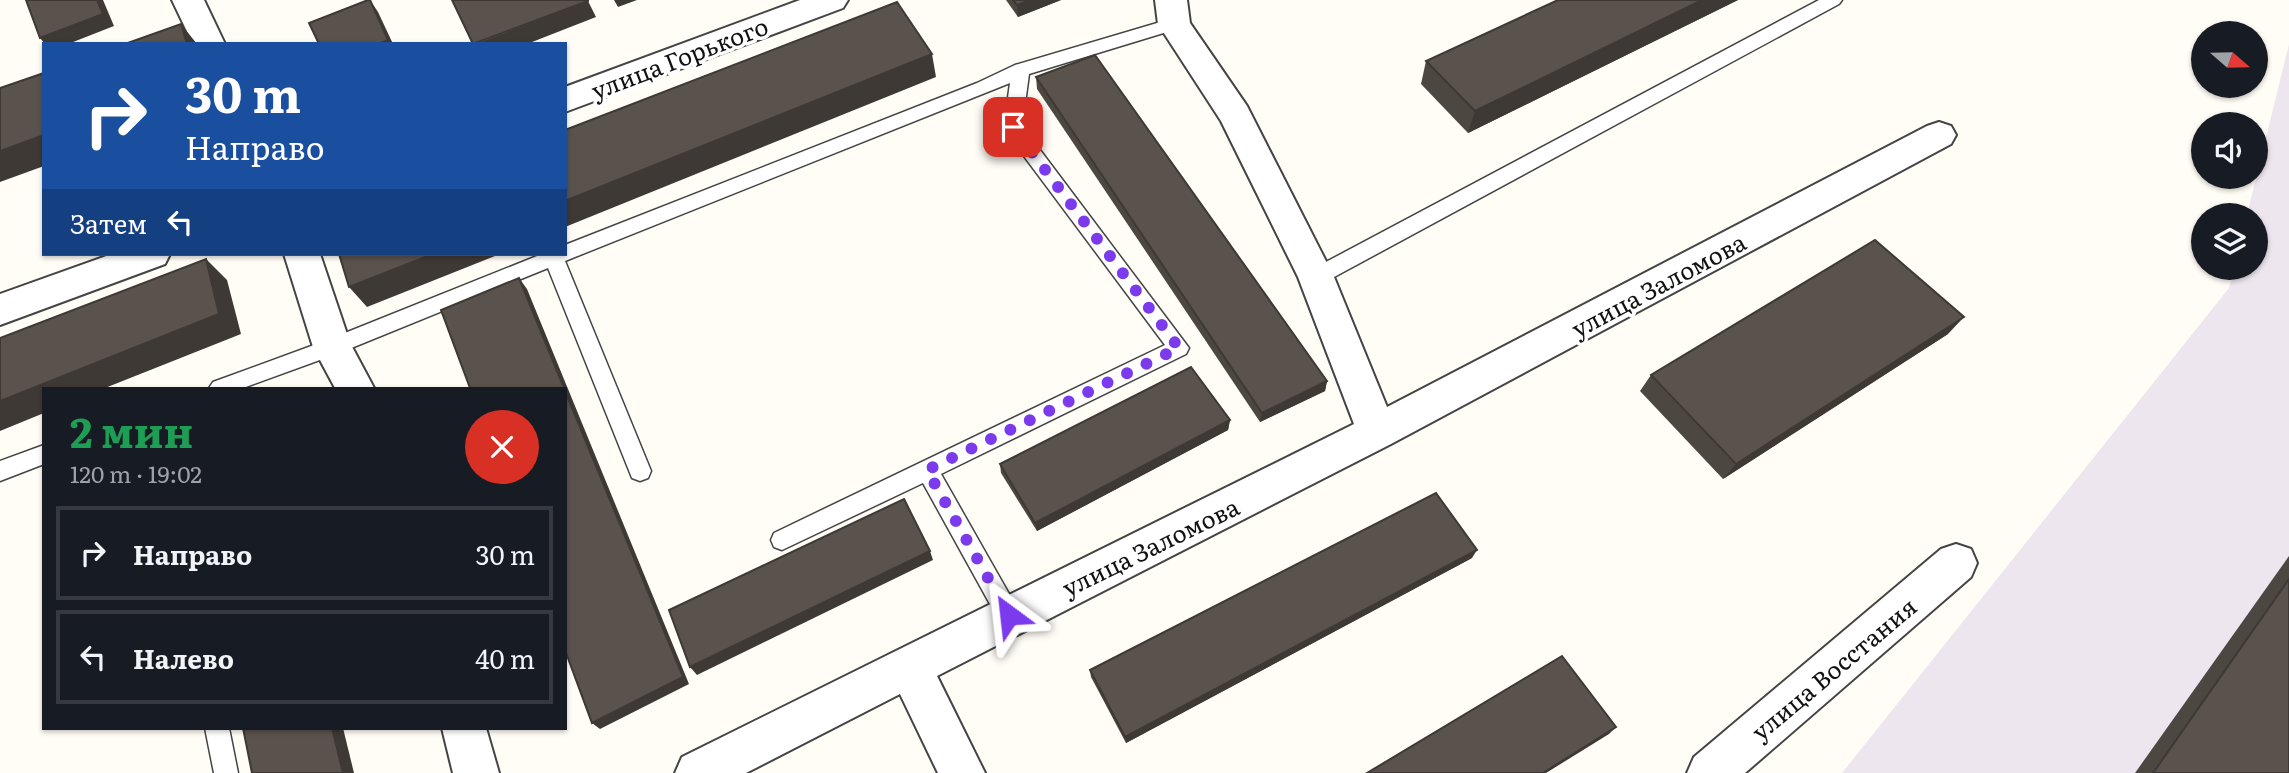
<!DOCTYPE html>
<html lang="ru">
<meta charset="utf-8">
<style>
body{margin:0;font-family:Literata,serif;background:#242831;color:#f1f3f6;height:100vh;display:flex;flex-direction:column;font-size:26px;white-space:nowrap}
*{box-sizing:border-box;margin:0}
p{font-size:23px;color:#9ea1a6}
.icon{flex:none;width:38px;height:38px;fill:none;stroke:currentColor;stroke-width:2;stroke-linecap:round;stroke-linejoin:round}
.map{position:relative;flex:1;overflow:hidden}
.side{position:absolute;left:42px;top:387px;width:525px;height:343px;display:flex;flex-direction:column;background:#171b24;border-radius:0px;box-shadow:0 2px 5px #0004}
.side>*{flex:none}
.banner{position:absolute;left:42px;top:42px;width:525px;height:214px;border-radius:0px;box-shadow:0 2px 5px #0004;background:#1a4fa0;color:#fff;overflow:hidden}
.needle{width:46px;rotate:110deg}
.tools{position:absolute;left:2191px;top:21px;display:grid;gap:14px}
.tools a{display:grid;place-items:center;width:77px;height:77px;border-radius:50%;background:#171b24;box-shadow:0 2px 5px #0004;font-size:35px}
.pin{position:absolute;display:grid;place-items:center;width:60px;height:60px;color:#fff;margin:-30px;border-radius:14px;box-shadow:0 4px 10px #0006}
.me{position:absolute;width:77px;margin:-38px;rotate:330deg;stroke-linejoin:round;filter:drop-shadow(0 0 5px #0008)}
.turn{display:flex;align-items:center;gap:24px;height:147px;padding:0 28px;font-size:32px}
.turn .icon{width:91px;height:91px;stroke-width:2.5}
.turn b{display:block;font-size:49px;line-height:60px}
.then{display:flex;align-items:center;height:66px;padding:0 28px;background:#0003;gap:14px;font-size:26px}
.round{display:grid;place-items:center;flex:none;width:74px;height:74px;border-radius:37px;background:#242831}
.summary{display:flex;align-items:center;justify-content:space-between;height:119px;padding:0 28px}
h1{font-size:42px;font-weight:700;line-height:52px;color:#1e9e55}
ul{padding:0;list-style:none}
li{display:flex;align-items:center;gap:21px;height:94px;margin:0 14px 10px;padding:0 14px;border:4px solid #363941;border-radius:0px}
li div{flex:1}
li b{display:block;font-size:26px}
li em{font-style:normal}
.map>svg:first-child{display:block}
</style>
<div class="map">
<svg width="2289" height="773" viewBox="0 0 2289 773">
<rect width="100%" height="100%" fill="#fffdf5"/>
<polygon fill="#eee6ef" points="2289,44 2289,773 1842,773 2229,288 2234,268 2256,268 2256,215 2247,215"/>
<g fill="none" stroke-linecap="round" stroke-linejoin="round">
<defs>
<g id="service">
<polygon points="1819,0 1842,0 1839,4 1323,283 1316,285 1309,283 1306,277 1309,271"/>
<polygon points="1174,18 1183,24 1180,28 1029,74 1022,126 1189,348 1186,354 941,474 1017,608 1021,616 1017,624 1009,627 1001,624 923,483 782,550 774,547 771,540 774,533 1165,345 1006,132 1004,127 1010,83 565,261 651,471 648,478 640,481 632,478 548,268 339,353 243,388 209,388 213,382 325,341 542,254 565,254 565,245 977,83 1015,65"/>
<polygon points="44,445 44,464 0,481 0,461"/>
<polygon points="205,728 229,728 238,773 214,773"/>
</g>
<g id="minor">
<polygon points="172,0 204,0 225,44 193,44"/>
<polygon points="1155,0 1187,0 1190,23 1247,106 1334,277 1387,407 1927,126 1939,122 1951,126 1956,135 1951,144 1391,444 937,676 985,773 938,773 900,694 746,773 675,773 682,757 1354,424 1298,277 1221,121 1158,24"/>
<polygon points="284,254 320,254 350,343 374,388 335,388 313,347"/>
<polygon points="1956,544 1971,549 1977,563 1971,577 1745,773 1687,773 1694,757 1941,549"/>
<polygon points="442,728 486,728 499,773 453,773"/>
</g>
<g id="tertiary">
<polygon points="800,0 848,0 843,8 565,112 565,87"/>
<polygon points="112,254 170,254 165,264 0,325 0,294"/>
</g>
</defs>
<use href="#service" stroke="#444" stroke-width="3"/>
<use href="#minor" stroke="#444" stroke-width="4"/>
<use href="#tertiary" stroke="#444" stroke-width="4"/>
<use href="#service" fill="#fff" fill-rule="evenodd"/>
<use href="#minor" fill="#fff" fill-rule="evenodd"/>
<use href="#tertiary" fill="#fff" fill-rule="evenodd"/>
</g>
<g fill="#4d4742">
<polygon points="1006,0 1061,0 1018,17"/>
<polygon points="1558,0 1738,0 1468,133 1421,84 1426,61"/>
<polygon points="1036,77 1327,381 1325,391 1260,422 1037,89"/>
<polygon points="1948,334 1723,479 1640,391 1651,375"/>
<polygon points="1230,420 1228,430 1037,531 1001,473 1000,464"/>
<polygon points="2289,556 2289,773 2135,773"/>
<polygon points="1472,558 1126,743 1091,677 1090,670"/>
</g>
<g fill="#3f3936">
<polygon points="97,0 103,0 114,26 68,44 45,44 40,38"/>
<polygon points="370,0 378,12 393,44 379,44"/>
<polygon points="614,0 637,0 618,7"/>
<polygon points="1030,0 1061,0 1018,17 1017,5"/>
<polygon points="1702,0 1738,0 1468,133 1475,111"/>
<polygon points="588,1 596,17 527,44 475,44"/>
<polygon points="181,24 197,44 187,44"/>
<polygon points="932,54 936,77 565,227 565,201"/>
<polygon points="44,135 44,166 0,182 0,151"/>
<polygon points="433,254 500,254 367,307 349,287"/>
<polygon points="206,259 227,280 241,334 105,388 44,388 44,413 0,431 0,401"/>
<polygon points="519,278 527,289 689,684 600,729 592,723 565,388 564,388"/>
<polygon points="1964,317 1948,334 1723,479 1736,464"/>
<polygon points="1327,381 1325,391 1260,422 1262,413"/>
<polygon points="1230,420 1228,430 1037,531 1035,523"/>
<polygon points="1477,550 1472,558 1126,743 1125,737"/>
<polygon points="930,551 933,560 697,675 690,667"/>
<polygon points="1616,727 1609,734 1546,773 1543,773"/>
<polygon points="332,728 343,728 354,773 343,773"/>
</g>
<g fill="#5a524d" stroke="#3f3936" stroke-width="2">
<polygon points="26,0 97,0 103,14 40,38"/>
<polygon points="368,0 370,0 388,40 379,44 319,44 309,23"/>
<polygon points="452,0 588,0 588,1 473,44"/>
<polygon points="1013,0 1030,0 1017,5"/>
<polygon points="1558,0 1702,0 1475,111 1426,61"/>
<polygon points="897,2 932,54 565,201 565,130"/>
<polygon points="181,24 187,44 125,44"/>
<polygon points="1095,55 1327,381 1262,413 1036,77"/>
<polygon points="44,73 44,135 0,151 0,88"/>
<polygon points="1875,240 1964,317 1736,464 1651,375"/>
<polygon points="339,254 433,254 349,287"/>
<polygon points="206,259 219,314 0,401 0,338"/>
<polygon points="519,278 564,388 470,388 441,310"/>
<polygon points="1191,367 1230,420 1035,523 1000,464"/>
<polygon points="565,391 683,677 592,723 565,650"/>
<polygon points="1436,493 1477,550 1125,737 1090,670"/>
<polygon points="904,499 930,551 690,667 669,610"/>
<polygon points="2289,579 2289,773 2153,773"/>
<polygon points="1562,656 1616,727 1543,773 1367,773"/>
<polygon points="243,728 332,728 343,773 252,773"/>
</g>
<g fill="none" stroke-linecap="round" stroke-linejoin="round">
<polyline stroke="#7c3aed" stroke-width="12" stroke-dasharray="0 21.6" points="1009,615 927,470 1179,348 1013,127"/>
</g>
<g text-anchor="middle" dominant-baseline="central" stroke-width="7" stroke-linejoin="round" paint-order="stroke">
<g font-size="24" fill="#111" stroke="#fff">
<text transform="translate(679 57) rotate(-21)">улица Горького</text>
<text transform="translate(1658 284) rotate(-28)">улица Заломова</text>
<text transform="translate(1150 546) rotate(-26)">улица Заломова</text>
<text transform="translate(1833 668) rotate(-40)">улица Восстания</text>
</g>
</g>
</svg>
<div class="tools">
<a><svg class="needle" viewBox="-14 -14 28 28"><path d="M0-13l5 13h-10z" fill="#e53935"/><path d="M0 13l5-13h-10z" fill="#9ea1a6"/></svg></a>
<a><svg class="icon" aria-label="sound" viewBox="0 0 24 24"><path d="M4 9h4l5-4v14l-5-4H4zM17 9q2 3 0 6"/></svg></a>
<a><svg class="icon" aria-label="layers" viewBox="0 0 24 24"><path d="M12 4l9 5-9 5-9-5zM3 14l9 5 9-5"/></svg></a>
</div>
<div class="pin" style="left:1013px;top:127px;background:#d93025"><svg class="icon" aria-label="arrive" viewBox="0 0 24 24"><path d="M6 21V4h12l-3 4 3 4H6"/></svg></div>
<svg class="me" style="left:1009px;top:615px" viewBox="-20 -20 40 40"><path d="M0-17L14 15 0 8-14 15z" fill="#7c3aed" stroke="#fff" stroke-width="4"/></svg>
<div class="banner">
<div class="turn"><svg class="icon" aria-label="right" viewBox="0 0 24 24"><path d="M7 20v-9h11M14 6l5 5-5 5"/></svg><div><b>30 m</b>Направо</div></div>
<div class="then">Затем<svg class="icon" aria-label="left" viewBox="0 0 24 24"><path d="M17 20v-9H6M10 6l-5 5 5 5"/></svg></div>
</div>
<section class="side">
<div class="summary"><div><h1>2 мин</h1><p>120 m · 19:02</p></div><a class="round" style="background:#d93025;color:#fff"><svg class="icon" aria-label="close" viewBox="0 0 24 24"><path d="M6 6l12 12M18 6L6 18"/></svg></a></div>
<ul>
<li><svg class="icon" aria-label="right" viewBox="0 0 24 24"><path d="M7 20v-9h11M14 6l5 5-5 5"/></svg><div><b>Направо</b></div><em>30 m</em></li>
<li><svg class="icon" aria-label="left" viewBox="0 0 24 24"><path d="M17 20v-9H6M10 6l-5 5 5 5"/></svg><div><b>Налево</b></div><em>40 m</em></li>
</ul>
</section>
</div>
